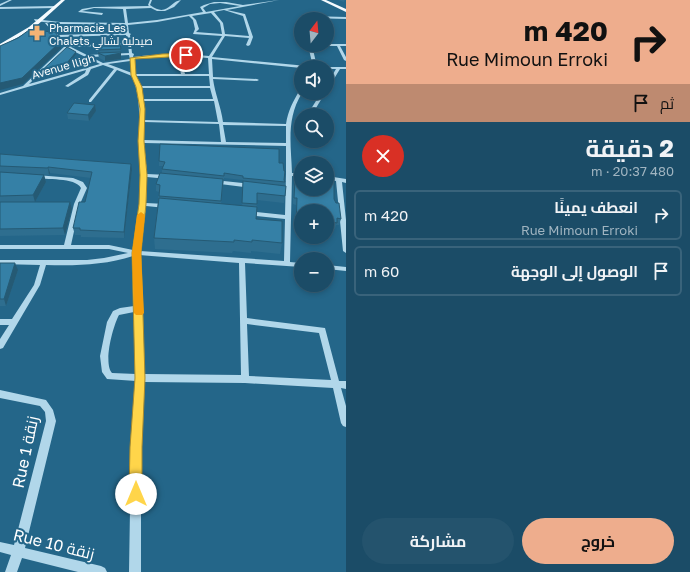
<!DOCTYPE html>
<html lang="ar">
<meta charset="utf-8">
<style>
body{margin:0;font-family:"Golos Text",Cairo,sans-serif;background:#24536d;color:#f1f3f6;direction:rtl;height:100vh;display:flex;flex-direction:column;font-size:15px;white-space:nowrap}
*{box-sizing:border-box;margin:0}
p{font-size:13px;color:#a0b4c0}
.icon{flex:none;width:22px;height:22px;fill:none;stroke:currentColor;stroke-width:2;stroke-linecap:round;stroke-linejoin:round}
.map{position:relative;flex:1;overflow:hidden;direction:ltr}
.details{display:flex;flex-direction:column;background:#1b4c67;width:344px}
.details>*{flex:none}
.banner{background:#eead8d;color:#111;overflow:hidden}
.needle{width:26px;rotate:16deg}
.controls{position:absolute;left:294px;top:12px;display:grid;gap:8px}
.controls a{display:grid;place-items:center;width:40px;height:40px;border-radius:50%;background:#1b4c67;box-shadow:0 2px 6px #0003,0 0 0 1px #39637b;font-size:20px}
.pin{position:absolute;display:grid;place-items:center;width:34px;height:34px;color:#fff;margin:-17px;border:2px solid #fff;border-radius:50%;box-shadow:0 1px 4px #0007}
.me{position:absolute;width:44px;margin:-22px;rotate:0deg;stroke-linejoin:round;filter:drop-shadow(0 0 3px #0008)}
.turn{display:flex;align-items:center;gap:14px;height:84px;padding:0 16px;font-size:18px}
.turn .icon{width:52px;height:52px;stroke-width:2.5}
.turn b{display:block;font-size:28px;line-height:34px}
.then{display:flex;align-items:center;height:38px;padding:0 16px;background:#0003;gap:8px;font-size:15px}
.round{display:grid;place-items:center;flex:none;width:42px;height:42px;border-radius:21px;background:#24536d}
.headline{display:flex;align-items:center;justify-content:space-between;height:68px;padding:0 16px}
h1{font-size:24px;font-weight:700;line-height:30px}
.cta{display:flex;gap:8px;margin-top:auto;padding:8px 16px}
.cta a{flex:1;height:46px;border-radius:24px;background:#eead8d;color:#111;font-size:16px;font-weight:700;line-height:46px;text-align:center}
.cta a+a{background:#24536d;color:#f1f3f6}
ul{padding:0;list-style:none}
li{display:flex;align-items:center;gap:12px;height:50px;margin:0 8px 6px;padding:0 8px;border:2px solid #39637b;border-radius:6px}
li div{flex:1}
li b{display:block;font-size:15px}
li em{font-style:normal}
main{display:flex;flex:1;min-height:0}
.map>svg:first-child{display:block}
</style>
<main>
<section class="details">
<div class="banner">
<div class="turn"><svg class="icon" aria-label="right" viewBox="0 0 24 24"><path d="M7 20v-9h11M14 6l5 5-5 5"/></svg><div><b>420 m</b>Rue Mimoun Erroki</div></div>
<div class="then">ثم<svg class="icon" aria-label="arrive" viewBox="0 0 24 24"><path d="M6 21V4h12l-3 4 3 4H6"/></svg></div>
</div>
<div class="headline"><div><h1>2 دقيقة</h1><p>480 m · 20:37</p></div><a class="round" style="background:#d93025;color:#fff"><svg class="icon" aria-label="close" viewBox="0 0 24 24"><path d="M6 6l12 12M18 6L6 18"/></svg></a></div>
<ul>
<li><svg class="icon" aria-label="right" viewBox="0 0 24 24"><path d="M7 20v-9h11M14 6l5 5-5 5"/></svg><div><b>انعطف يمينًا</b><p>Rue Mimoun Erroki</p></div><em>420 m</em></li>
<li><svg class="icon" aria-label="arrive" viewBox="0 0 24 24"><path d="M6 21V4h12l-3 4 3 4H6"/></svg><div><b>الوصول إلى الوجهة</b></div><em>60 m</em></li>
</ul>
<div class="cta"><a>خروج</a><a>مشاركة</a></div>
</section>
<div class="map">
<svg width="346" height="572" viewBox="0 0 346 572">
<rect width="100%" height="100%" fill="#246689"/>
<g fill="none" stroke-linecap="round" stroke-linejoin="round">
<g fill="#b1d7ea" fill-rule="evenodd">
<polygon points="9,0 12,0 0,6 0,4"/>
<path d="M150,0H152L150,5C167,18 170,1 181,0L174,7L165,11H157L151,8L126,9L128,23L157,20L203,12L200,7L204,5L214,2H226L243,5L279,0L227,10L245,14L253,37L250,45L248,46L246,45L249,38L225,36L212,57L307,66L309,67L301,68L212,59L213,77L257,79L259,80L257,81L213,79C215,94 221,107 223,122L286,124C288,111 293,101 300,90H301L302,93C286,119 291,144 292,173H301V177L292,176L290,262L301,263V267L245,263L247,318L325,328L339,381H346V389L341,388L346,406V427L343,426L341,423L333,388L245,383L144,382L141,447V572H129L131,447L136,381L107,379L102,372L100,356L107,322L113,311L120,308L134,306L133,256C105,265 76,266 46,265L40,285L3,348L0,349V339L9,325H0V319H12L34,285L40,265L0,264V260H87L104,258L128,253L109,249H0V245H64L74,204L81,188C75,177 46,180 34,178L33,177L36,175L73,178L83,182L87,188L80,204L71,245H109L133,250C137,226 141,201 141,177C141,164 139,152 139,140C139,116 141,98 132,76L117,70L91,102H89V100L114,69L103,65L91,69L88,75L68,87L65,86L85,73L86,70L0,95V93L23,86L65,46L45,23H47L58,35L126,33L125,25L60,24L35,21L34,19L60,22L125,23L123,9L94,8L82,11L103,13L102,15L78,12L82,9L94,7L149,6L148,5ZM220,3L240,6L206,12L203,8L210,4ZM224,10L243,16L249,36L225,34L223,23L214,12ZM211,13L220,23L222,34L196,32L199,29L196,20L192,16ZM189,16L193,20L195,29L193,34L222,36L209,56C183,54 159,54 133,57L134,54L132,53L130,35L131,34L129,33L128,25L157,22ZM126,35L128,43L68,45L60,37ZM128,45L129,53L87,55L71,47ZM67,48L100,64L29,84ZM129,55L130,59L103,63L91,57ZM162,56H177L181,74H136L134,61L135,60L133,59ZM180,56L208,58L209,74H185ZM130,61L132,73L108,64ZM136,76H209L210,86H140ZM141,88H210L213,99H143ZM143,101H214L218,122L144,120ZM144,122L219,124L221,142L143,140ZM223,125L286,126V143L226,142ZM144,143L286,146V174L285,215L248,211L245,213L248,215L285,219L284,261L140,251L146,206L166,208L169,206L166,204L146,203L147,177L168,179L171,177L168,175L147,174ZM139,255L239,263L241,375L144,374L142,310L143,308L141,306ZM134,312L136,374L112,373C103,363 113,326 119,315ZM247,324L319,333L331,380L249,376Z"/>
<polygon points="55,6 56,8 0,9 0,7"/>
<polygon points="310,16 346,17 346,19 310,18 302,19"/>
<polygon points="327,44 346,44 346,46 340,46 346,57 346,61 344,60 337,46 326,46"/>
<polygon points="308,45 312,45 317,67 313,67"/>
<polygon points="327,67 346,67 346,69 340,69 329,87 327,88 327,84 336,69 327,69"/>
<polygon points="321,93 325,93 313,113 309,113 309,112"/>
<polygon points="327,176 346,179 346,183 342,182 346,220 346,253 343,251 336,181 327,180"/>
<polygon points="214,180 252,184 255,186 252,188 212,183 211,182"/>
<polygon points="327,265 346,267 346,271 327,269"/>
<polygon points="0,390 46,400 53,410 56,421 25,548 101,566 105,568 107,572 78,572 22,558 17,572 5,572 11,555 0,552 0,542 14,545 46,421 45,412 40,406 0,398"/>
</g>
<g fill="#f4fafe" fill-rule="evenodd">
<polygon points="61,0 65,0 33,29 0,47 0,44 29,27"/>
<polygon points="321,0 326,0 346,9 346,12"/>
</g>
</g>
<g fill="#2e6e8f" fill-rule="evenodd">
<polygon points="338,0 346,0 345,0 344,2"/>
<polygon points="95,44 120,44 121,59 105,61 99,58 98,53 97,53"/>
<polygon points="95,105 96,111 89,121 68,119 67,113"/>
<polygon points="0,154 132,170 124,238 81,237 81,235 75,235 73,228 85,202 91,178 50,173 49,175 0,172"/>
<path d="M159,161L279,163L284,180L285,182V196L284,203L257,200L256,219L282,243L280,254L251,251V253L233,251L232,253L155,249L154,238L159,192L156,191V184L162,173V169L164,166H159ZM224,178L243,180L242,206L221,204Z"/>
<polygon points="0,172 44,175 46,182 35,202 8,202 70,202 72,209 65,235 0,236"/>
<polygon points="295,180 334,199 341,219 339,225 336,225 335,229 327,228 327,211 301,211 301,233 295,232 296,205 293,204 293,186"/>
<polygon points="0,263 18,270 6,306 0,306"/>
</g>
<g fill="#255a74">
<polygon points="58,36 59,41 49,48 48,43"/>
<polygon points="60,42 61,48 23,84 0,90 0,83"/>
<polygon points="76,52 76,54 63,72 35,80 35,77"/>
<polygon points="121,53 121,59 105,61 105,56"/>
<polygon points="95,105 96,111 89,121 88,115"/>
<polygon points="131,164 132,170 124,238 124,232"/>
<polygon points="48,167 50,173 49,175 48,168"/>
<polygon points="44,175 46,182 35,202 33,195"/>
<polygon points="70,202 72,209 65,235 63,228"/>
<polygon points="15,263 18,270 6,306 4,299"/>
</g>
<g fill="#3580a6" stroke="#255a74">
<polygon points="29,30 55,32 58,36 48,43 60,42 22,78 0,83 0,46 18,38"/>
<polygon points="95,44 120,44 121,49 97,50"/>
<polygon points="67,47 76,52 62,69 35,77"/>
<polygon points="121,52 121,53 105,56 98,53"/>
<polygon points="74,103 95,105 88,115 67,113"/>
<polygon points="160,144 279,149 279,163 283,163 284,171 285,171 284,180 285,182 243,178 243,176 224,173 224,176 162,169 165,162 159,161"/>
<polygon points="0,154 131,164 124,232 80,230 80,228 73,228 79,202 85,202 92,172 48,167 48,168 0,166"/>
<polygon points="0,172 44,175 33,195 0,196"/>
<polygon points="160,173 223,179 221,201 159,196 160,185 156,184"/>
<polygon points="327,177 334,178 334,199 336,203 339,203 341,219 337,218 337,223 327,221 327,211 301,211 301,226 296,226 297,198 294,198 295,180 301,181 301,189 327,189"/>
<polygon points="243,181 286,186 285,196 257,193 257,204 242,203"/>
<polygon points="159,198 257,207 256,219 282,221 282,243 252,240 252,242 234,240 234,242 154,238"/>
<polygon points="0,202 70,202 63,228 0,229"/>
<polygon points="0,263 15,263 4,299 0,299"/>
</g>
<polygon fill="#ffd54a" stroke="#a68a30" points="186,53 187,56 135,59 136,75 142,87 145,109 144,141 147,175 146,204 141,253 145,378 142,447 142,494 141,499 136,501 131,499 129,494 130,447 135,378 132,253 139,204 140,175 138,141 140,109 136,87 131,75 130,58 162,54"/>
<polygon fill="#f59e0b" points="141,212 145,215 141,253 144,313 142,315 136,315 134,313 132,253 137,215"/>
<defs>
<symbol id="pharmacy-bare" viewBox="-9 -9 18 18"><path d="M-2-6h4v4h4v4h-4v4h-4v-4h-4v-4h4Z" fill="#f4b375" stroke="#246689" stroke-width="2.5" paint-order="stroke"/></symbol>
</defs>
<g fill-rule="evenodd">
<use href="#pharmacy-bare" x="26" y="22" width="22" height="22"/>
</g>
<g text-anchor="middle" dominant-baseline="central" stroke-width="4" stroke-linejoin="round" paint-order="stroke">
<g font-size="11" fill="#fff" stroke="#246689" text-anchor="start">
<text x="49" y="27">Pharmacie Les<tspan x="49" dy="13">Chalets صيدلية لشالي</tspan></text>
</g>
<g font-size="11" fill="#fff" stroke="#246689">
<text transform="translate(63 66) rotate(-16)">Avenue Iligh</text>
</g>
<g font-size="16" fill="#fff" stroke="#246689">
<text transform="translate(25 452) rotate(-78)">Rue 1 زنقة</text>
<text transform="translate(54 544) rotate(14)">Rue 10 زنقة</text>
</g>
</g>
</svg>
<div class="controls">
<a><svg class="needle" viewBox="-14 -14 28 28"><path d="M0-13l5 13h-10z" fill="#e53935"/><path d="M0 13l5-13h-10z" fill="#a0b4c0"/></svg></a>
<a><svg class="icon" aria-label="sound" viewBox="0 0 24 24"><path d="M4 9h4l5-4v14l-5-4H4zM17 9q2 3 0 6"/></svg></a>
<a><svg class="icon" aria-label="search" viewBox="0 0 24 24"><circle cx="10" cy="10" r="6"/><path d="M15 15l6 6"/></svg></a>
<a><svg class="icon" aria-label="layers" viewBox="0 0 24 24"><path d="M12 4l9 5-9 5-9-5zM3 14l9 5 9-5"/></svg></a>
<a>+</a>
<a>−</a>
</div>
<div class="pin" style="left:186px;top:55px;background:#d93025"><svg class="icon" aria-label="arrive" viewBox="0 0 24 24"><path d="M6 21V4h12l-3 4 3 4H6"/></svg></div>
<svg class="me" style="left:136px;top:494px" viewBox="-20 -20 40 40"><circle r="19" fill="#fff"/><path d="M0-13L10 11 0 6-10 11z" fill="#ffd54a"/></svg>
</div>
</main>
